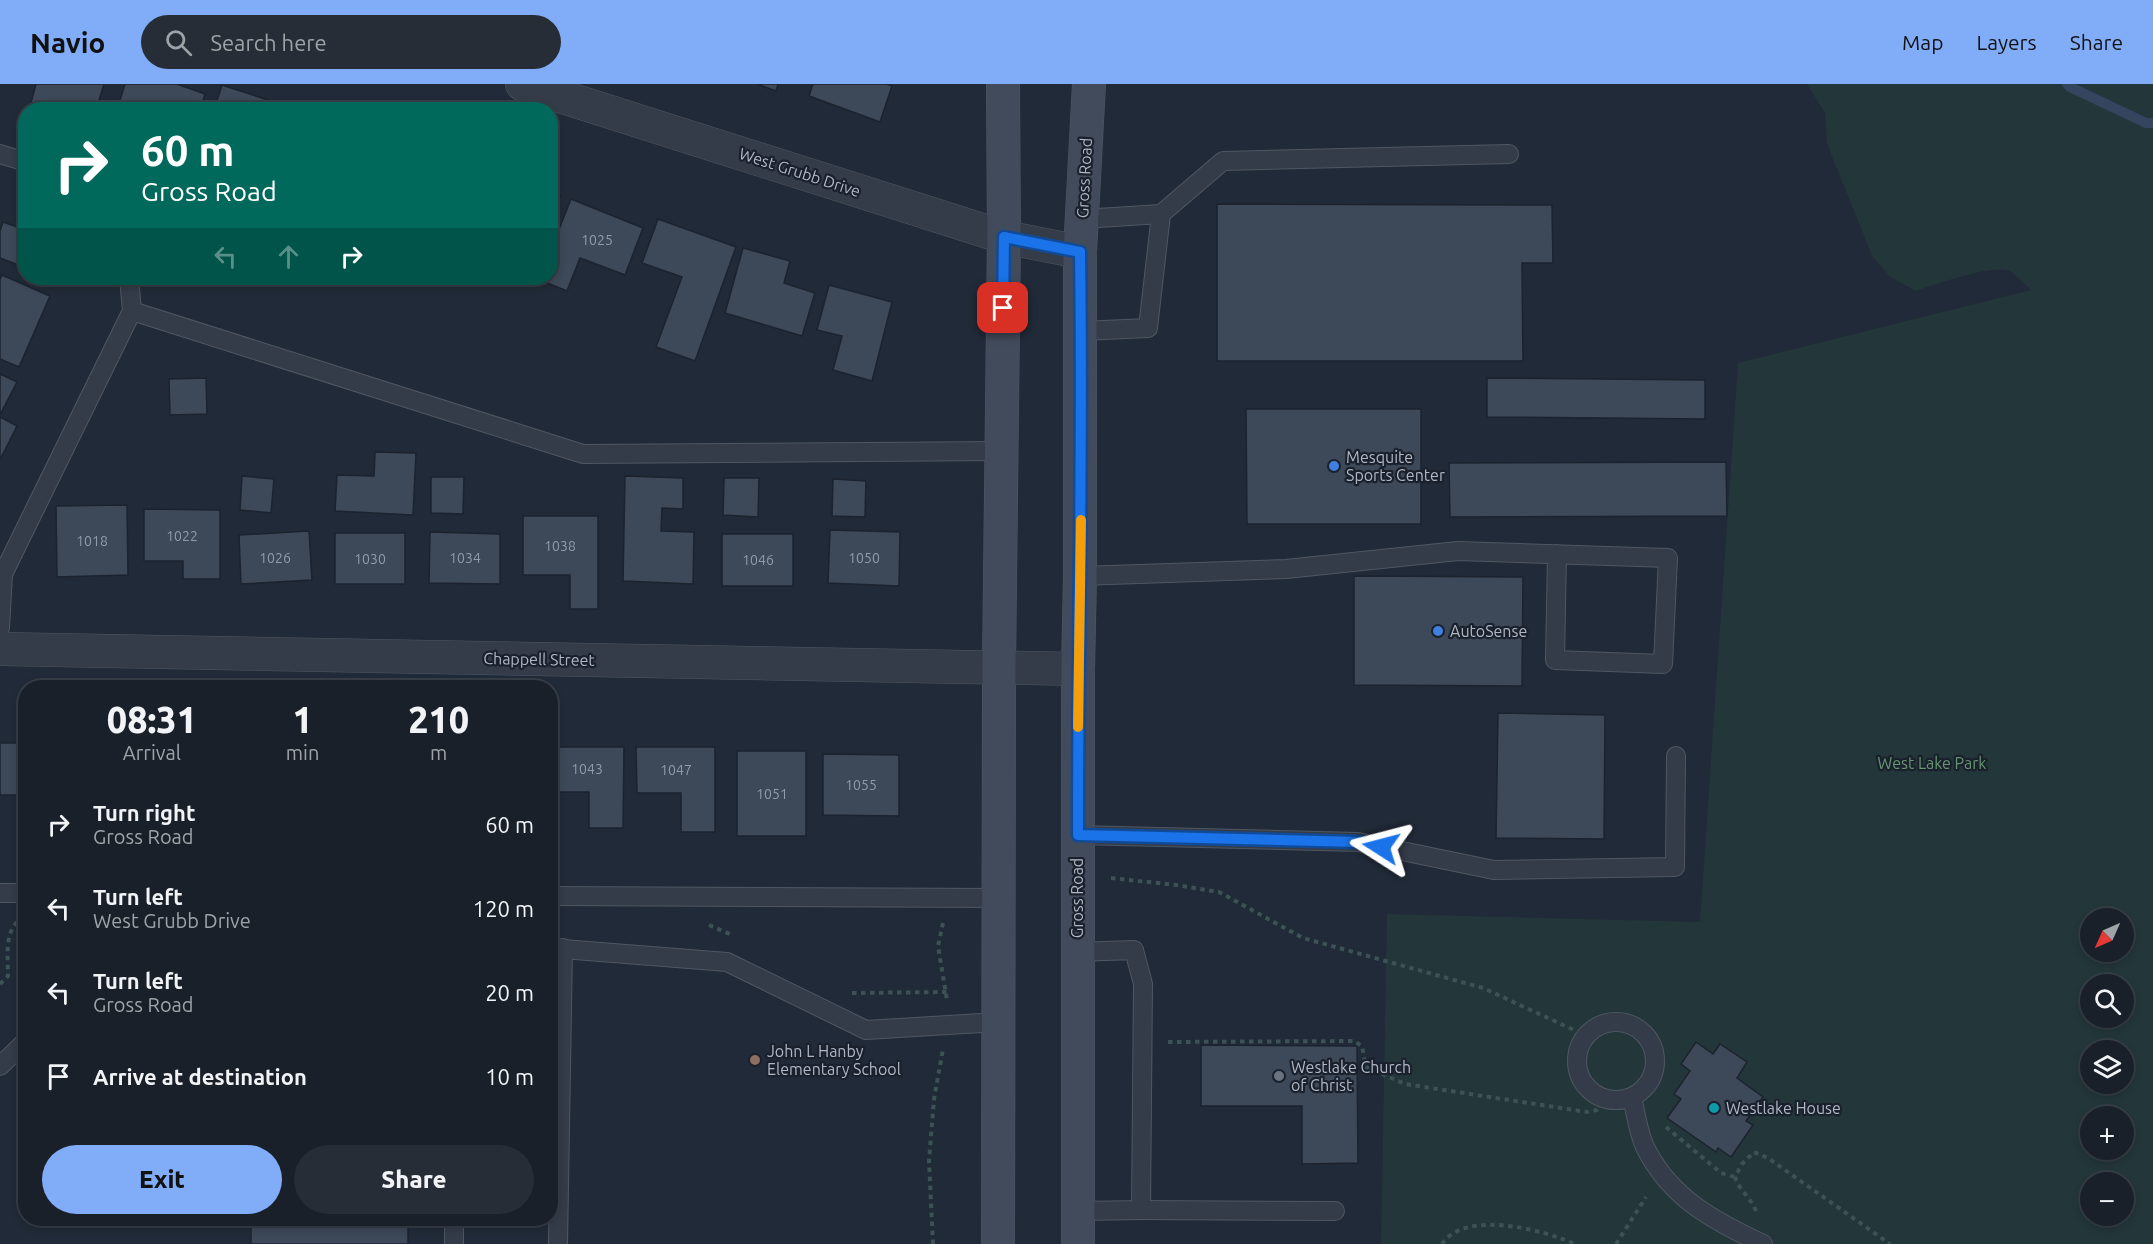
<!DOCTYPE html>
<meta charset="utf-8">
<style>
body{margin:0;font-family:Ubuntu,sans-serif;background:#262d36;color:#f1f3f6;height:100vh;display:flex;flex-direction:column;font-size:22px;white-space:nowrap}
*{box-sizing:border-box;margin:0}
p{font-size:20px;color:#9fa3a8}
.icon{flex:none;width:33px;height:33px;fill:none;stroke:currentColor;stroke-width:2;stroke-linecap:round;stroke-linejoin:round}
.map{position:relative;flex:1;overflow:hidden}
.panel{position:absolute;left:18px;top:596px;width:540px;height:546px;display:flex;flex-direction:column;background:#19202a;border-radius:24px;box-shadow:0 3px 9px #0003,0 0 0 2px #373e47}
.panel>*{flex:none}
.guide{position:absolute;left:18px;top:18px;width:540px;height:183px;border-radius:24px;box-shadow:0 3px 9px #0003,0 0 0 2px #373e47;background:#00695c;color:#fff;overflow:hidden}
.needle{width:39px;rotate:225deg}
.tools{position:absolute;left:2080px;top:824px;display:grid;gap:12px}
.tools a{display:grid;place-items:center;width:54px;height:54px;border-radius:50%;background:#19202a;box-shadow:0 3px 9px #0003,0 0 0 2px #373e47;font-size:30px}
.pin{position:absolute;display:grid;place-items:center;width:51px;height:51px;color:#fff;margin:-26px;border-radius:12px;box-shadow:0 3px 9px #0006}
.me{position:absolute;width:66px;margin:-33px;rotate:279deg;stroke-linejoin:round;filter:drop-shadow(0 0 4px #0008)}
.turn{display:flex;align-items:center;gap:21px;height:126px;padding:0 24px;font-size:27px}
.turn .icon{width:78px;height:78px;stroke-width:2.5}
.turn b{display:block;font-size:42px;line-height:51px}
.lanes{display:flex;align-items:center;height:57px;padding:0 24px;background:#0003;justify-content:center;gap:30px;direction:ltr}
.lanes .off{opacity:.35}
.eta{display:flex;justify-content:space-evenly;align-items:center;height:102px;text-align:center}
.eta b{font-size:36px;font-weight:800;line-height:42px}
.primary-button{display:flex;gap:12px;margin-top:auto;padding:12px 24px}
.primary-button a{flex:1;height:69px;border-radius:36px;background:#81adf8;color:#111;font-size:24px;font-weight:800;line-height:69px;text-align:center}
.primary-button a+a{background:#262d36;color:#f1f3f6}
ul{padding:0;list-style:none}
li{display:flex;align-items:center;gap:18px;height:84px;padding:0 24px}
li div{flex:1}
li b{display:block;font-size:22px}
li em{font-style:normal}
header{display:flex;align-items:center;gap:36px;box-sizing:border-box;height:84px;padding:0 30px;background:#81adf8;color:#111}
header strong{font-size:28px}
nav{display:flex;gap:33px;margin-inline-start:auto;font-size:21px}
.search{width:420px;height:54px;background:#262d36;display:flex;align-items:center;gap:15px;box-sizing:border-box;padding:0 21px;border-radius:33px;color:#9fa3a8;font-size:22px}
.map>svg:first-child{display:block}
</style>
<header>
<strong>Navio</strong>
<div class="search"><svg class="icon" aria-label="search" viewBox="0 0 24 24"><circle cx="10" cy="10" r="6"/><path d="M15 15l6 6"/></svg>Search here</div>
<nav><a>Map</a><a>Layers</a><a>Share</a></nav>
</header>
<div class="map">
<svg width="2153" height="1160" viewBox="0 0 2153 1160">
<rect width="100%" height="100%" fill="#212a38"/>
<path fill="#233639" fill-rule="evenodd" d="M1807,0H2153V1160H1381L1387,830L1700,838L1738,279L2031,206C2025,201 2017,191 2009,187C1992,180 1935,201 1916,207L1890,193L1872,172L1827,60L1825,29ZM2091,834H2124V867H2091ZM2091,900H2124V933H2091ZM2091,966H2124V999H2091ZM2091,1032H2124V1065H2091ZM2091,1098H2124V1131H2091Z"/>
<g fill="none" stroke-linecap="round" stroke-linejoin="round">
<polyline stroke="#344560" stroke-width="10" points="2067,0 2070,3 2146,39 2153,39"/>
</g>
<g fill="#3d4858" stroke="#1c232f" stroke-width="1.5">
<polygon points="36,0 104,0 96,26 29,26"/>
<polygon points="125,0 177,0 205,10 200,26 117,26"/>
<polygon points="757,0 778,0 776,7"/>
<polygon points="813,0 887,0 892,2 880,38 809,12"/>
<polygon points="222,1 296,25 214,26"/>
<polygon points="550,106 561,111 550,135"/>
<polygon points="571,115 643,144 625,191 580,174 567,207 540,196 541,194 550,194 550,168"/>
<polygon points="1217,120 1552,121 1553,179 1522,179 1523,277 1217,277"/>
<polygon points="26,131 26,184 0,174 0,147 3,138 20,144"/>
<polygon points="658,135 736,163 695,277 656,263 682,193 642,179"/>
<polygon points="743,164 790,177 784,199 815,209 802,252 725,229"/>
<polygon points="2,191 50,212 19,283 0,275 0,195"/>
<polygon points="51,194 71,194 68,200"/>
<polygon points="829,201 892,218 872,297 833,286 842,252 817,246"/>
<polygon points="0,290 17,298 0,331"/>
<polygon points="206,294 207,330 170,331 169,295"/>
<polygon points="1487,294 1705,296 1705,335 1487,333"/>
<polygon points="1246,325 1421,325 1421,440 1247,440"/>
<polygon points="0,333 17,342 0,376"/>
<polygon points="375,368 416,369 413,431 335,427 337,391 374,392"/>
<polygon points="1726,378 1727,432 1450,433 1449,379"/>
<polygon points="242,392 274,395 271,429 240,426"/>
<polygon points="625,392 683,394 683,425 662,424 661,447 694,448 693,500 623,497"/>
<polygon points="431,393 464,393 463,430 431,429"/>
<polygon points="724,394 759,394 758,433 723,431"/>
<polygon points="833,395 866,397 865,433 832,432"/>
<polygon points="127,421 128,491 57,493 56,422"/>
<polygon points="144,425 220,426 220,495 183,495 183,477 144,477"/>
<polygon points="523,432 598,432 598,525 570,525 570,491 523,491"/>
<polygon points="830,446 900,448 899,502 828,499"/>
<polygon points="309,447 312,496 241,500 239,451"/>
<polygon points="430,448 500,450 500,500 429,499"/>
<rect x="335" y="449" width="70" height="51"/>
<rect x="722" y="450" width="71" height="52"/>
<polygon points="1354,492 1523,493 1522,602 1354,601"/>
<polygon points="1498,629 1605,631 1604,755 1496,754"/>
<rect x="0" y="659" width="26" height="52"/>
<polygon points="550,663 624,663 623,744 589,744 589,708 550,708"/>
<polygon points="636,663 715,663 715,748 681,748 681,709 637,709"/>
<rect x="737" y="667" width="69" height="85"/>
<polygon points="823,670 899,671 899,732 823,731"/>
<polygon points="1696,958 1713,970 1720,960 1747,978 1737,994 1763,1013 1746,1037 1753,1041 1731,1073 1718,1064 1716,1068 1667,1034 1681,1015 1674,1010 1690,987 1681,980"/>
<polygon points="1201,961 1357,962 1358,1079 1302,1080 1302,1022 1201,1022"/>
<rect x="251" y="1134" width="157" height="26"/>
</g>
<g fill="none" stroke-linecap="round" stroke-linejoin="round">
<defs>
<g id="service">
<polyline points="0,70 26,78"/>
<polyline points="1082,135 1161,130 1223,77 1509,70"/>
<polyline points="132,227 583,370 1001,367"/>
<polyline points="1081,247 1148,244 1161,130"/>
<polyline points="1080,492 1286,485 1458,467 1668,474 1663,580 1555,576 1557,470"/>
<polyline points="0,544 3,490 132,227 129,194"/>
<polyline points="1078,751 1358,758 1494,786 1675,783 1676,672"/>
<polyline points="0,809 26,809"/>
<polyline points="550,812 999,814"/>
<polyline points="550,864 727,878 866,946 998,938"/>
<polyline points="1077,868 1134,866 1143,900 1141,1126 1078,1127"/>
<circle cx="1616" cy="977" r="39"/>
<polyline points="0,982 26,957"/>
<path d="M1632,1014C1636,1029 1638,1048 1645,1063C1670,1114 1714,1137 1763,1160"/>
<polyline points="1141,1126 1335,1127"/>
<polyline points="454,1160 454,1134"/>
<polyline points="558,1160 563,864"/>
</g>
<g id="minor">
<polyline points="522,0 1004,153 1080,168"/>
<polyline points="0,565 1078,585"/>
</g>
<g id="secondary">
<polyline points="998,1160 999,583 1004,153 1003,0"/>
<polyline points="1078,1160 1078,585 1080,492 1080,168 1089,0"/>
</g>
</defs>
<use href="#service" stroke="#4f5763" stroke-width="20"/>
<use href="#minor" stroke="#4f5763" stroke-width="34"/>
<use href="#secondary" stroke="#4f5763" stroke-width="34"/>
<g stroke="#3d5254" stroke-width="4" stroke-dasharray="4.5 4.5" stroke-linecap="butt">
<polyline points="1111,794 1176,801 1219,808 1303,854 1483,904 1587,952"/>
<polyline points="943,839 938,862 947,916"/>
<polyline points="709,841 732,851"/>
<path d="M0,900L8,892C8,872 4,850 19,836"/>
<polyline points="852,909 947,908"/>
<polyline points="1168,958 1354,957 1362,962 1366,983 1405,1000 1587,1028 1597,1026 1606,1018"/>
<polyline points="1666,1043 1721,1089 1735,1093"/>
<path d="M1756,1127C1751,1114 1739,1106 1735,1093L1742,1080L1754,1068L1768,1074L1890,1160"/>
<polyline points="933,1160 929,1077 934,1015 943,965"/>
<path d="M1442,1160C1465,1125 1544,1146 1575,1160"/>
<polyline points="1616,1160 1646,1113"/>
</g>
<use href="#service" stroke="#343c49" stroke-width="18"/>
<use href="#minor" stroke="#343c49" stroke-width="33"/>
<use href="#secondary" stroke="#424b5c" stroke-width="33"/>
</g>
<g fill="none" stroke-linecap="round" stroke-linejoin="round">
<defs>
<path id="route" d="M1003,224L1004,153L1080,168C1083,362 1078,556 1078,751L1358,758L1381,763"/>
</defs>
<use href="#route" stroke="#114b97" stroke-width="15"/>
<use href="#route" stroke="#1a73e8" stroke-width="10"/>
<polyline stroke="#f59e0b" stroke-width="10" points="1078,643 1081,436"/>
</g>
<g fill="#3f7fe0" stroke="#1a212d" stroke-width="2">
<circle cx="1334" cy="382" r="6"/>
<circle cx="1438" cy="547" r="6"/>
</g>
<circle fill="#8d6e63" stroke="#1a212d" stroke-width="2" cx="755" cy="976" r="6"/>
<circle fill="#6b7280" stroke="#1a212d" stroke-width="2" cx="1279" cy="992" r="6"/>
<circle fill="#0f9aa8" stroke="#1a212d" stroke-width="2" cx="1714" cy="1024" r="6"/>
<g text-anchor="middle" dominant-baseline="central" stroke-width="4.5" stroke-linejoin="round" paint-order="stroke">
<g font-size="14" fill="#929baa">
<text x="597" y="156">1025</text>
<text x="182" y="452">1022</text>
<text x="92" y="457">1018</text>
<text x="560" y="462">1038</text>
<text x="275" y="474">1026</text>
<text x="465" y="474">1034</text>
<text x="864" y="474">1050</text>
<text x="370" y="475">1030</text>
<text x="758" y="476">1046</text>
<text x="587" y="685">1043</text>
<text x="676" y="686">1047</text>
<text x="861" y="701">1055</text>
<text x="772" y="710">1051</text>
</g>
<g font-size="16" fill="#afb7c5" stroke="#1a212d">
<text transform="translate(800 88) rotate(18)">West Grubb Drive</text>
<text transform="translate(1084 94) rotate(-87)">Gross Road</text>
<text transform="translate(539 575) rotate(1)">Chappell Street</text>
<text transform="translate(1077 814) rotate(-90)">Gross Road</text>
</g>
<g font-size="16" fill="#afb7c5" stroke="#1a212d" text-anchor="start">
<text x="1346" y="373">Mesquite<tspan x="1346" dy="18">Sports Center</tspan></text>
<text x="1450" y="547">AutoSense</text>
<text x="767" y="967">John L Hanby<tspan x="767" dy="18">Elementary School</tspan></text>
<text x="1291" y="983">Westlake Church<tspan x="1291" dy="18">of Christ</tspan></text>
<text x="1726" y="1024">Westlake House</text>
</g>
<g font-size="16" fill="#669672" stroke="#1a212d">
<text x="1932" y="679">West Lake Park</text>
</g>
</g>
</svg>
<div class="tools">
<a><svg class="needle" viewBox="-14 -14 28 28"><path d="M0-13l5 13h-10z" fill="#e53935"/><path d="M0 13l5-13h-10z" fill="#9fa3a8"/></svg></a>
<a><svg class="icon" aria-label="search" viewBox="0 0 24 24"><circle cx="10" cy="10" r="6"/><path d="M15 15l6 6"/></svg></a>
<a><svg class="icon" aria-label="layers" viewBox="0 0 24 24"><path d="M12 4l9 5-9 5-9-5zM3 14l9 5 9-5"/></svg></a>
<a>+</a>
<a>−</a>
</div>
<div class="pin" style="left:1003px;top:224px;background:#d93025"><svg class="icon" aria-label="arrive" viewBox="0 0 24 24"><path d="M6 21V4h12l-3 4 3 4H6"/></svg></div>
<svg class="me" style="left:1381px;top:763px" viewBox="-20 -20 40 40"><path d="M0-17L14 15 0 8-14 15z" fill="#1a73e8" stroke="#fff" stroke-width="4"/></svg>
<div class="guide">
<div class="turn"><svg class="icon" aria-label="right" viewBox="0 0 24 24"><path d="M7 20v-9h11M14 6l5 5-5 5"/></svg><div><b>60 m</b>Gross Road</div></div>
<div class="lanes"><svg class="icon off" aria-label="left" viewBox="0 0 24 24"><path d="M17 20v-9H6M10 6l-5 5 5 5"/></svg><svg class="icon off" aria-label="ahead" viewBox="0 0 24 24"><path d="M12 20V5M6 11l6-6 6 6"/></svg><svg class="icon" aria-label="right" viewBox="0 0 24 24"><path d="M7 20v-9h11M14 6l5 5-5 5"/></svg></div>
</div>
<section class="panel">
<div class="eta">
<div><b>08:31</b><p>Arrival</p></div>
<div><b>1</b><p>min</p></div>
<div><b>210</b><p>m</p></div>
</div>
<ul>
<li><svg class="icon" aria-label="right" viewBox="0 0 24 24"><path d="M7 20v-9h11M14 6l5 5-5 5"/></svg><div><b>Turn right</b><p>Gross Road</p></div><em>60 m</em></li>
<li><svg class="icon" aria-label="left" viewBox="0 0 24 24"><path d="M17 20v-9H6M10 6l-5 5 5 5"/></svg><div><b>Turn left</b><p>West Grubb Drive</p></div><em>120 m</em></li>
<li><svg class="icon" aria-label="left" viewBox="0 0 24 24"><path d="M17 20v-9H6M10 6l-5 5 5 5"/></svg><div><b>Turn left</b><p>Gross Road</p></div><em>20 m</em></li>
<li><svg class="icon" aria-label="arrive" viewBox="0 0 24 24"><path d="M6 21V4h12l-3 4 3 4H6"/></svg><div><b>Arrive at destination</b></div><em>10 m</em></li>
</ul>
<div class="primary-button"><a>Exit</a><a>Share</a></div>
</section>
</div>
